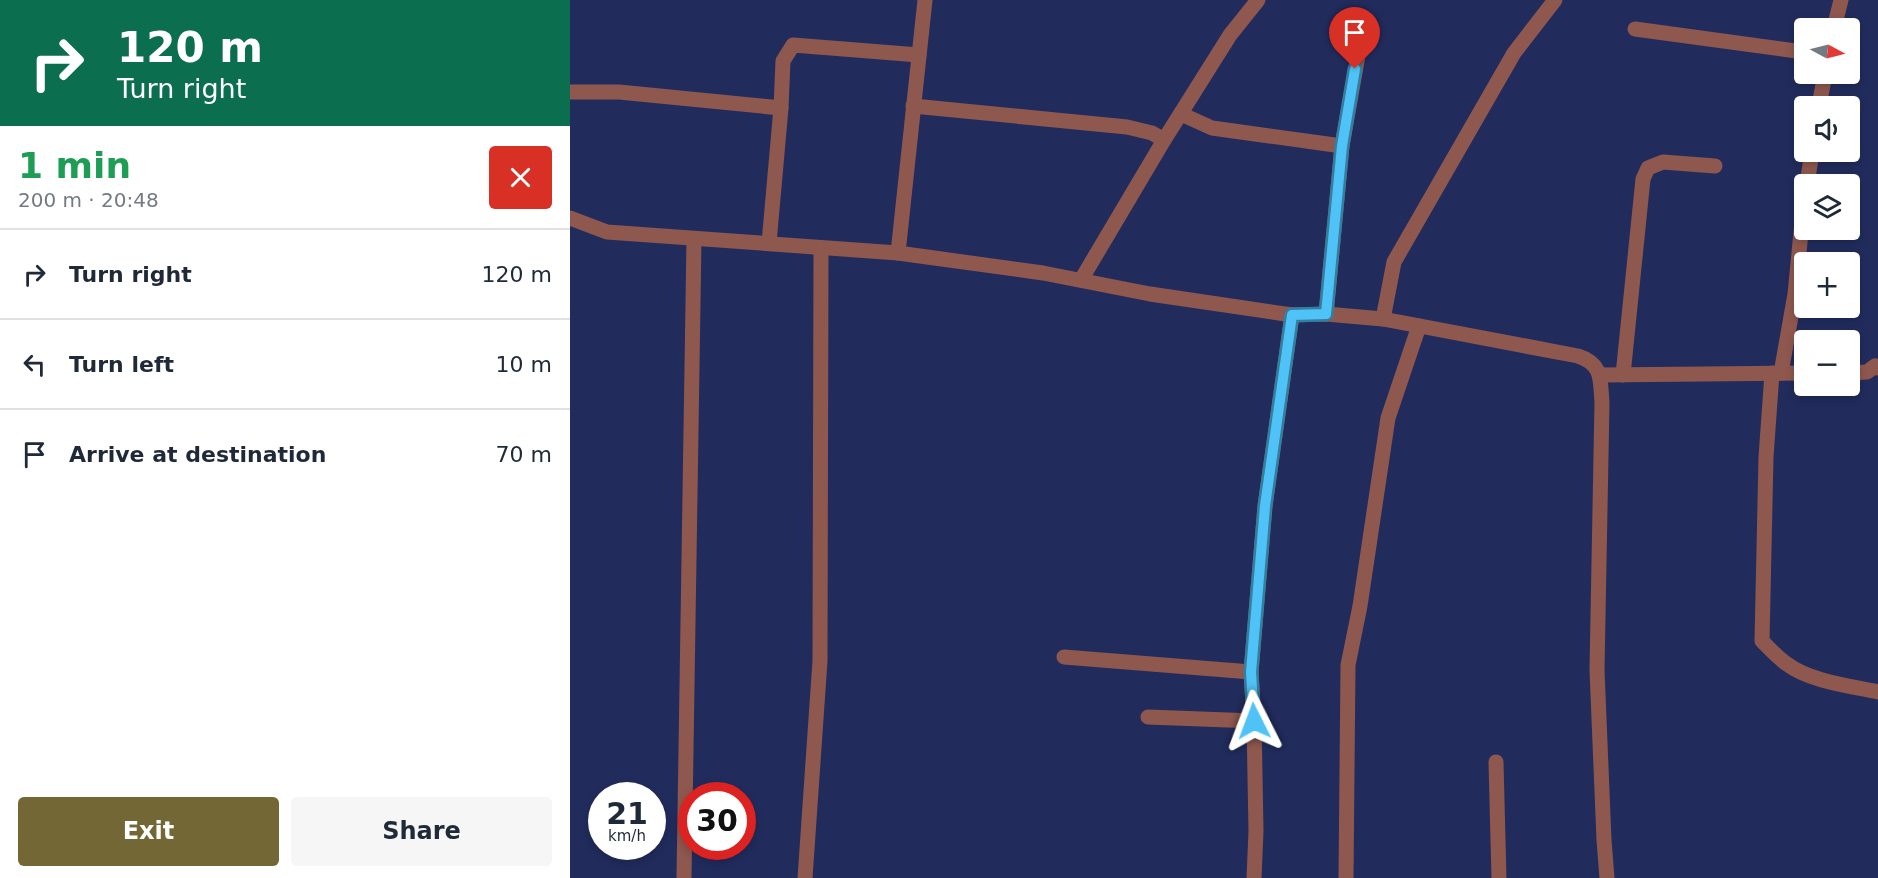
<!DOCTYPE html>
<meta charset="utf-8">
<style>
body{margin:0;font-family:"DejaVu Sans",sans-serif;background:#f6f6f7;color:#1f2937;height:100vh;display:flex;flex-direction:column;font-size:22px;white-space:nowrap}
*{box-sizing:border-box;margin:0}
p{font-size:20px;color:#747a83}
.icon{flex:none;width:33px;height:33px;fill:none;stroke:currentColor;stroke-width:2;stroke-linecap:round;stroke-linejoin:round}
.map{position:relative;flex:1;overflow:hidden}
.sheet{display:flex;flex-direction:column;background:#fff;width:570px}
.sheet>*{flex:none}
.banner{background:#0b6e4f;color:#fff;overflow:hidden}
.needle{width:39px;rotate:97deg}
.fabs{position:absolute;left:1224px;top:18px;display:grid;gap:12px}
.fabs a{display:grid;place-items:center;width:66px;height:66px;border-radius:6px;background:#fff;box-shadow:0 3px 9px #0003;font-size:30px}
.speed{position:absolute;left:18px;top:782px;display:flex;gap:12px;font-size:30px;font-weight:700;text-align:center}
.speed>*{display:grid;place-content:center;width:78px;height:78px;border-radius:50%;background:#fff;box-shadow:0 3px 9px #0003;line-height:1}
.speed small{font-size:15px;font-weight:400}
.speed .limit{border:9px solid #d22;background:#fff;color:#111}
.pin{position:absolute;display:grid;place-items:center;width:51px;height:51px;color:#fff;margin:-62px -26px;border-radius:50% 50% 50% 0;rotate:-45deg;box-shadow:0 0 6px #0007}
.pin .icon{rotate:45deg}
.me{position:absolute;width:66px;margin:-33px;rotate:357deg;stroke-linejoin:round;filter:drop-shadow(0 0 4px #0008)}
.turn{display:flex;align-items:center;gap:21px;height:126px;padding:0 18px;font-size:27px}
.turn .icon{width:78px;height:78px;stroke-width:2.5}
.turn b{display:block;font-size:42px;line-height:51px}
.round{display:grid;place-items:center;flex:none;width:63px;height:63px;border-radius:6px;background:#f6f6f7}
.overview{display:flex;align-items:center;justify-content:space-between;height:102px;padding:0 18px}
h1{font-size:36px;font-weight:600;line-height:45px;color:#1e9e55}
.button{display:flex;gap:12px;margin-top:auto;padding:12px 18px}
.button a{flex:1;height:69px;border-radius:6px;background:#736735;color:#fff;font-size:24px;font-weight:600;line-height:69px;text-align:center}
.button a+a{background:#f6f6f7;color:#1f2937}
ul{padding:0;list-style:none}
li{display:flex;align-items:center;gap:18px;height:90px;padding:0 18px;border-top:2px solid #e0e1e3}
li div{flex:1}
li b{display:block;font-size:22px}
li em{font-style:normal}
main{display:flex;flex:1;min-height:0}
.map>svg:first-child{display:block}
</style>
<main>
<section class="sheet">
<div class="banner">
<div class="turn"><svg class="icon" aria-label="right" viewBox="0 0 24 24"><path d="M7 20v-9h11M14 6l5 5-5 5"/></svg><div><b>120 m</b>Turn right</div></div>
</div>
<div class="overview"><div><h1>1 min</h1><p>200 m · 20:48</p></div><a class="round" style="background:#d93025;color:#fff"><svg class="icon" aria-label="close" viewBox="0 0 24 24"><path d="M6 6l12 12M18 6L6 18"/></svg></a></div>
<ul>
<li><svg class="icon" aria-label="right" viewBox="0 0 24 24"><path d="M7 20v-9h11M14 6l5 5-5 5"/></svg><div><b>Turn right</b></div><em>120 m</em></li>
<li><svg class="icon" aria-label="left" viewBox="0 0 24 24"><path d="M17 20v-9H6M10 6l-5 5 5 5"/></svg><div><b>Turn left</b></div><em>10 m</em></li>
<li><svg class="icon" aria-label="arrive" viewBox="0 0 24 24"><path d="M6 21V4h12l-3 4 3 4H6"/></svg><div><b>Arrive at destination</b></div><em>70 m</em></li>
</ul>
<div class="button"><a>Exit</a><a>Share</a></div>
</section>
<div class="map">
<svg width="1308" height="878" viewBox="0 0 1308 878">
<rect width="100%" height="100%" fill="#212c5d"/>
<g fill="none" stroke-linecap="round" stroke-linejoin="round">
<g stroke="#8f584e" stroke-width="15">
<polyline points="1264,28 1271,0"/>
<polyline points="1065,29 1234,52"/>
<polyline points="0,92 49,92 211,108"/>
<polyline points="343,106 557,127 582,133 594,140"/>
<polyline points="1249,106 1255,74"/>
<polyline points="611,114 642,128 772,146 756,314"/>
<polyline points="772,146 789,50"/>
<polyline points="1237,184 1242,152"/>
<polyline points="199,243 211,108 213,61 223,45 349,55"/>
<polyline points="328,253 355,0"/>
<polyline points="511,280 594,140 660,35 688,0"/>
<polyline points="813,319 824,262 944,53 985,0"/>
<path d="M1202,373L1196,457L1192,641C1200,649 1208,658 1217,664C1239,681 1280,686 1308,692"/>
<polyline points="1211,373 1225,294 1234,201"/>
<polyline points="1280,373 1297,372 1305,366 1308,368"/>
<polyline points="1030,375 1234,373"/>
<polyline points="1053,375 1073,179 1078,168 1093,162 1145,166"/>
<polyline points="494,657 681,672"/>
<polyline points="578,717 684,721"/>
<polyline points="926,762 929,878"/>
<polyline points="114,878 124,239"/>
<polyline points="235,878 250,661 251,248"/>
<polyline points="684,878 686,831 684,721 681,672 695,506 722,315"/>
<polyline points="776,878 778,665 790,606 818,418 849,326"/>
</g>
<path stroke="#8f584e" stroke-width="15" d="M0,218L37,232L328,253L473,273L580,294L722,315L756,314L813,319L1008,356C1033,364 1030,380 1032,402L1027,670L1034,840L1037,878"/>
</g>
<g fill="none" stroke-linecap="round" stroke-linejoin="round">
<defs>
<polyline id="route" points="684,721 681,672 695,506 722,315 756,314 772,146 785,69"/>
</defs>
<use href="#route" stroke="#337fa1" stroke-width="15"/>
<use href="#route" stroke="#4fc3f7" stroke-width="10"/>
</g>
</svg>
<div class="fabs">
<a><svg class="needle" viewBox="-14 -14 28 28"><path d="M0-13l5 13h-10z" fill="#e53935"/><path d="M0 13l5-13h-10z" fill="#747a83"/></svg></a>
<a><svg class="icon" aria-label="sound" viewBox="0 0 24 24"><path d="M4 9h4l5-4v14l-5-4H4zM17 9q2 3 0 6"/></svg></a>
<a><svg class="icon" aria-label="layers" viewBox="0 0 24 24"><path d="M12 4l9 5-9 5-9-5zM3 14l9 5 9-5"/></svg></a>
<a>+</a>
<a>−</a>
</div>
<div class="speed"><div>21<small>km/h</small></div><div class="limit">30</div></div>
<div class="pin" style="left:785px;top:69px;background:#d93025"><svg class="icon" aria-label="arrive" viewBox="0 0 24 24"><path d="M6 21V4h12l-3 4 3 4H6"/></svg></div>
<svg class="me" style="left:684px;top:721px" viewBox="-20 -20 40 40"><path d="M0-17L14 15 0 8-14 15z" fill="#4fc3f7" stroke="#fff" stroke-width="4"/></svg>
</div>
</main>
